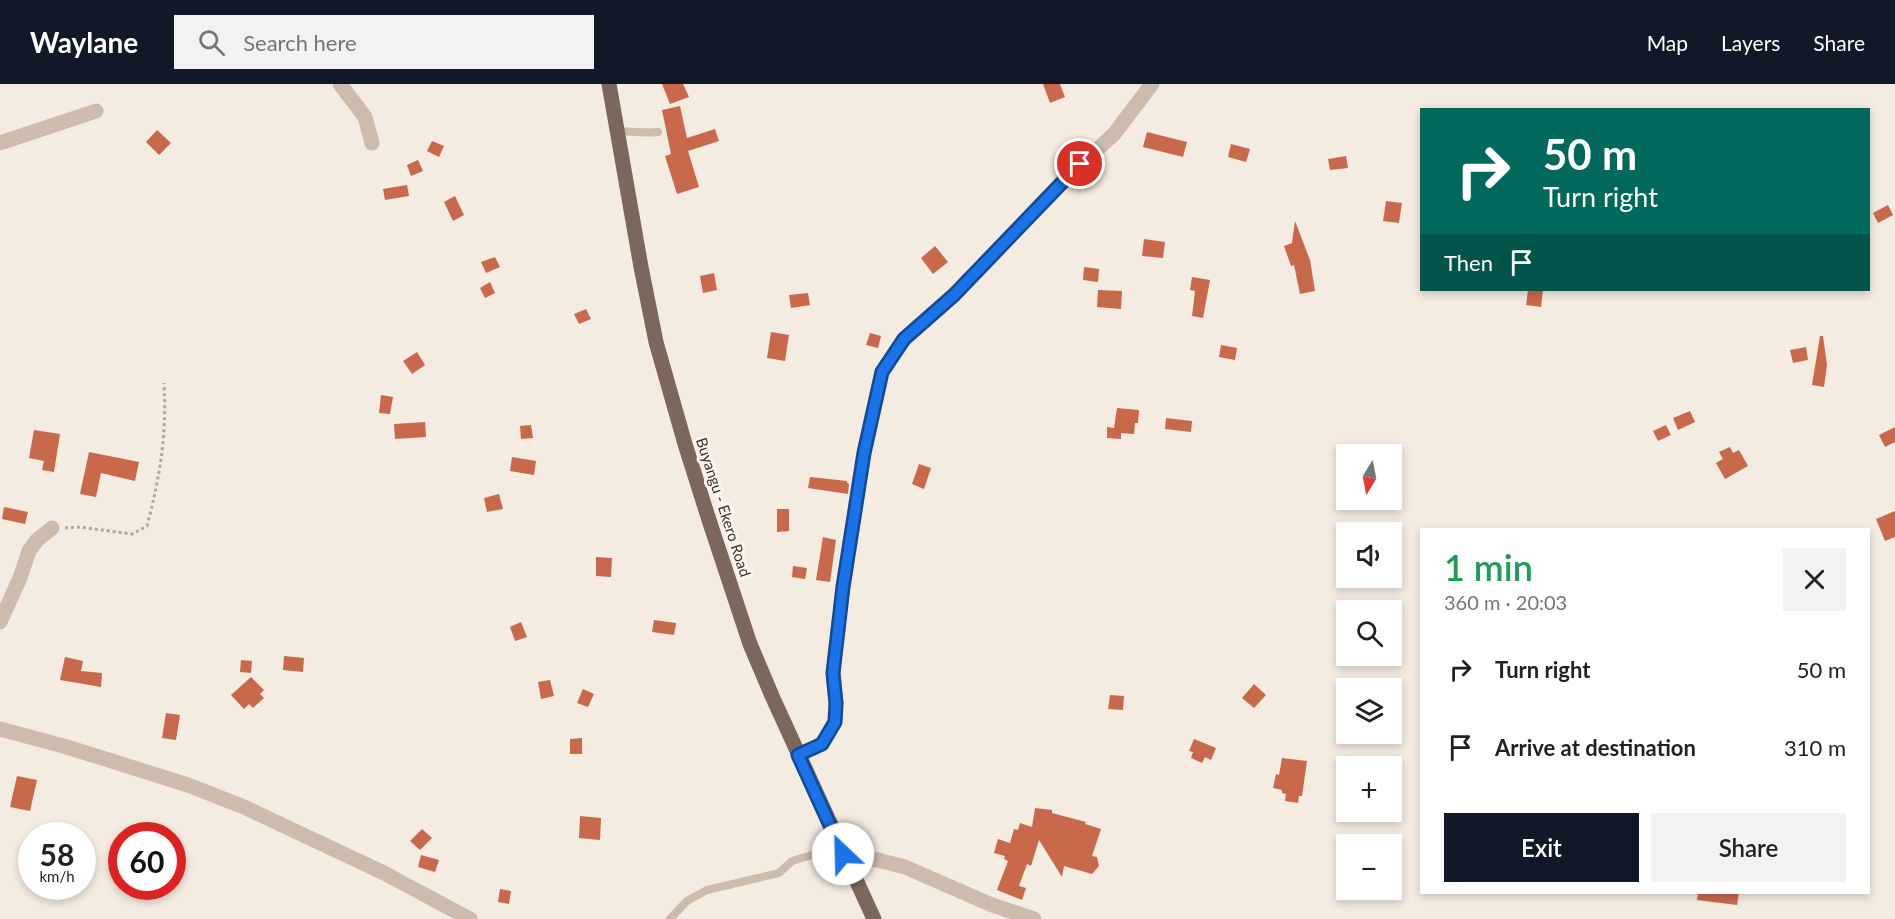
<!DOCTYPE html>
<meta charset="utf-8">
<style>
body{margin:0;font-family:Lato,sans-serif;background:#f2f2f2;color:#202124;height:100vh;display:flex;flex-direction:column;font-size:22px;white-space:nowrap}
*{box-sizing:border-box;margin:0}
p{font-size:20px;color:#757577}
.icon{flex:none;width:33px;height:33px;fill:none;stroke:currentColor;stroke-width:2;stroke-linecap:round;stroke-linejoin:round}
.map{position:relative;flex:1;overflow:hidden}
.side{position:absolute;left:1420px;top:444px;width:450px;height:366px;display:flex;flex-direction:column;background:#fff;border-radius:0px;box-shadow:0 3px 9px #0003}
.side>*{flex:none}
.top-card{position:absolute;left:1420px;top:24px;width:450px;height:183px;border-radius:0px;box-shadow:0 3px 9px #0003;background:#00695c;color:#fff;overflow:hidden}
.needle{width:39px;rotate:190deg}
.controls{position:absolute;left:1336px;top:360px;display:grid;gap:12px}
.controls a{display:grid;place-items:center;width:66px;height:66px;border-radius:0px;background:#fff;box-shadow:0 3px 9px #0003;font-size:30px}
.speed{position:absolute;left:18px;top:738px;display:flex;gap:12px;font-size:30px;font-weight:700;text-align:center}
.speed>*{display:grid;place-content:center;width:78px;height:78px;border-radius:50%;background:#fff;box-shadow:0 3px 9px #0003;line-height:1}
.speed small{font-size:15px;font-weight:400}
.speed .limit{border:9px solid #d22;background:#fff;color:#111}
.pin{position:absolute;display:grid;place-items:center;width:51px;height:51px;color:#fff;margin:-26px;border:3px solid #fff;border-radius:50%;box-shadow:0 2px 6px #0007}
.me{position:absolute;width:66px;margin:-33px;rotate:336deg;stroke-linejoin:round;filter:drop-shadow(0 0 4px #0008)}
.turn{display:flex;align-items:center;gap:21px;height:126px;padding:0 24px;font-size:27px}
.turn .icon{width:78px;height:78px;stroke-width:2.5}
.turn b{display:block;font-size:42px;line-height:51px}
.then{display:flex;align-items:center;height:57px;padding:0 24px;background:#0003;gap:12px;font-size:22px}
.round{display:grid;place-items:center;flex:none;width:63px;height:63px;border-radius:0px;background:#f2f2f2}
.headline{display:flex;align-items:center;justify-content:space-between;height:102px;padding:0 24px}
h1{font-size:36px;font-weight:600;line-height:45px;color:#1e9e55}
.button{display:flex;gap:12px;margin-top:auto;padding:12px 24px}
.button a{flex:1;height:69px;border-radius:0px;background:#111827;color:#fff;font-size:24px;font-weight:600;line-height:69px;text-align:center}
.button a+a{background:#f2f2f2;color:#202124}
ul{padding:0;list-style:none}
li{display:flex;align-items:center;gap:18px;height:78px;padding:0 24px}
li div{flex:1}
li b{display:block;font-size:22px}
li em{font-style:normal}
header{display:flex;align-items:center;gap:36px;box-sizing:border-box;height:84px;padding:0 30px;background:#111827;color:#fff}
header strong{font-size:28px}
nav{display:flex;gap:33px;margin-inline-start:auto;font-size:21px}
.search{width:420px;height:54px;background:#f2f2f2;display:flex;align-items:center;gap:15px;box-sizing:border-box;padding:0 21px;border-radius:0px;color:#757577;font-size:22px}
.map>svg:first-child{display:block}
</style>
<header>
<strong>Waylane</strong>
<div class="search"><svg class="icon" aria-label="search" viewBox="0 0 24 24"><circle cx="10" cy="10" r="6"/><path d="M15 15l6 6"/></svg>Search here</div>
<nav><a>Map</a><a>Layers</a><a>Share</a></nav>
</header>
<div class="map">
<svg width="1895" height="835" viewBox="0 0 1895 835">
<rect width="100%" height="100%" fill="#f4ebe1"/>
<g fill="#c8694b">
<polygon points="662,0 683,0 689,13 670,20"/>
<polygon points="1043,0 1060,0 1065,13 1050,19"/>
<polygon points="680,22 687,54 715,45 719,57 688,67 699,103 677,110 665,72 671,70 662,26"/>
<polygon points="157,46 171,59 159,71 146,58"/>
<polygon points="1147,48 1187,58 1183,73 1143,63"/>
<polygon points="432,57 444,62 439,73 427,67"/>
<polygon points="1231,60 1250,65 1246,78 1228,73"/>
<polygon points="1346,72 1348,84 1330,86 1328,75"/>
<polygon points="418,76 423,87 411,92 407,81"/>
<polygon points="407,101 409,112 385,116 383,105"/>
<polygon points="455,112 464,131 453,137 444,118"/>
<polygon points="1386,117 1402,119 1399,139 1383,137"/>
<polygon points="1888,121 1893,131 1878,139 1873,129"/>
<polygon points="1295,137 1310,176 1315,207 1300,210 1294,181 1291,182 1284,162 1292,159"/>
<polygon points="1144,155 1165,158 1163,174 1142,172"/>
<polygon points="935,162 948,178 933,190 921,174"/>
<polygon points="495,173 500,183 486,189 481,178"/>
<polygon points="1084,183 1099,185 1098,198 1083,196"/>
<polygon points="714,189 717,206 703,209 700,192"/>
<polygon points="1192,193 1210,196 1203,234 1192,232 1195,207 1190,206"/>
<polygon points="490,198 495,209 485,214 480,204"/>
<polygon points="1098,206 1122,207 1121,225 1097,223"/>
<polygon points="1528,206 1543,206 1541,223 1526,221"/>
<polygon points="808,209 810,221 791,224 789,211"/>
<polygon points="586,225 591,235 579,240 574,230"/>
<polygon points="771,248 789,251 785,277 767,274"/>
<polygon points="870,249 881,252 878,264 866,261"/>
<polygon points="1820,252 1823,252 1827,281 1824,303 1812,301"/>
<polygon points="1221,261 1237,264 1235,276 1219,273"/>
<polygon points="1806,263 1808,276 1793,279 1790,266"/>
<polygon points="417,268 425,281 412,290 403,277"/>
<polygon points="381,311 393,313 390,330 379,329"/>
<polygon points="1117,324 1139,326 1138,339 1135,339 1134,350 1121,349 1121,355 1107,354 1107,343 1114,344"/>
<polygon points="1690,327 1695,338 1678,346 1673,334"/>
<polygon points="1166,334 1192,337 1191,348 1165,345"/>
<polygon points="425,338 426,353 395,355 394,340"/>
<polygon points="531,341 533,354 521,355 520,342"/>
<polygon points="1666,341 1671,351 1658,357 1653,347"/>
<polygon points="1895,343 1895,358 1885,363 1879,351"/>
<polygon points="34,346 60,350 54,388 42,386 44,377 29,374"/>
<polygon points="1730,363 1733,369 1739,366 1748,382 1725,395 1716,379 1723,375 1719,368"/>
<polygon points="89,368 139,378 135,397 101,389 96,413 80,410"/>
<polygon points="512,373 536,377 534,391 510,387"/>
<polygon points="919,380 931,384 924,405 912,400"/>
<polygon points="810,393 847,397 847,399 849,400 848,410 808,404"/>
<polygon points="499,410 503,425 487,428 484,414"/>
<polygon points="4,423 28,428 25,440 2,435"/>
<polygon points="777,425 789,425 789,447 777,448"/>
<polygon points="1895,427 1895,453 1885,457 1876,435"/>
<polygon points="823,453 836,456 830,498 816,496"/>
<polygon points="596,473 612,474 611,493 596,492"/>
<polygon points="793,482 807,484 805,495 792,493"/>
<polygon points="654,536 676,539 674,551 652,548"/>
<polygon points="521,538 527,553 515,557 510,543"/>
<polygon points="284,572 304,574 303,588 283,586"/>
<polygon points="65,573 83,577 81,587 102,589 101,603 60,596"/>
<polygon points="241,576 252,577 251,589 240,588"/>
<polygon points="251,593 264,606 260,610 264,614 253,624 249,620 244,625 231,611"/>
<polygon points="550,596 554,612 541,615 538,598"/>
<polygon points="1254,600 1266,611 1254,624 1242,614"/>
<polygon points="583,605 594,610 588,623 577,619"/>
<polygon points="1110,611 1124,612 1123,626 1108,625"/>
<polygon points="166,629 180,631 176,656 162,654"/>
<polygon points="582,654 582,670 570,670 570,655"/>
<polygon points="1194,655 1216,664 1211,676 1205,673 1202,679 1191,674 1193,668 1189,667"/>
<polygon points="1282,674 1307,677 1302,712 1299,712 1298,719 1285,717 1286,710 1282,709 1282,706 1273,704 1276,690 1279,691"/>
<polygon points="17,692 37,696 30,727 10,723"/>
<polygon points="1035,724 1052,726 1052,729 1086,738 1085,740 1101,745 1092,772 1097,773 1099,782 1092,790 1064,782 1062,793 1039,756 1031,782 1027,780 1019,802 1026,804 1022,816 997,806 1008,777 1004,775 1005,772 994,769 998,755 1010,759 1014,745 1018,746 1020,739 1032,743"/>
<polygon points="580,732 601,734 600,756 579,754"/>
<polygon points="422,745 432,754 420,766 410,757"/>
<polygon points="421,771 439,776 435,788 418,783"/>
<polygon points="500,805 511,807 509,820 498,818"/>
<polygon points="1698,808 1739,808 1737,821 1697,816"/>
</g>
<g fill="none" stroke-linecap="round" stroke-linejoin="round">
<path stroke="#b9a596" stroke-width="3" stroke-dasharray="3 3" stroke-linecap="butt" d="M65,444L80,443L132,450L147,442C160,392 167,351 164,299"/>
<g stroke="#cdbbac" stroke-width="8">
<path d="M617,48C631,46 644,50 658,48"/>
<polyline points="670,835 687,817 707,806 779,789 792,777 812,771 843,770"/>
</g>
<g stroke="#cdbbac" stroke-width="15">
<polyline points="340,0 365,33 372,59"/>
<polyline points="0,59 96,27"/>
<polyline points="0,538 20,494 29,467 37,456 52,444"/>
<polyline points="0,645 67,663 188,701 244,723 384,789 470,835"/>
<polyline points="798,671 822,660 835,638 836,619 833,589 843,503 864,369 882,288 904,255 954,211 1066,94 1114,50 1152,0"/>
<polyline points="848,780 864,775 878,776 905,783 992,821 1034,835"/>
</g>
<polyline stroke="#7d675c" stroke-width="15" points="609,0 641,183 656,258 685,360 709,436 750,560 772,612 874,835"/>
</g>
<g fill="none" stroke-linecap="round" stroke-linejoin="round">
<defs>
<polyline id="route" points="843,770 798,671 822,660 835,638 836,619 833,589 843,503 864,369 882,288 904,255 954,211 1080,80"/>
</defs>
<use href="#route" stroke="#114b97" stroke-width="15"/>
<use href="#route" stroke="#1a73e8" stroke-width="10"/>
</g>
<g text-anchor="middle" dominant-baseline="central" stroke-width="6" stroke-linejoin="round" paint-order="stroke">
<g font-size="15" fill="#3b302b" stroke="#fbf5ee">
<text transform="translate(724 423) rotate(72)">Buyangu - Ekero Road</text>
</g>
</g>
</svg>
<div class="controls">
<a><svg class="needle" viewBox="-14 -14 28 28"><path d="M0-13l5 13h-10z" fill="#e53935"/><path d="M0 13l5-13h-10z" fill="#757577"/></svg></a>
<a><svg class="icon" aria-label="sound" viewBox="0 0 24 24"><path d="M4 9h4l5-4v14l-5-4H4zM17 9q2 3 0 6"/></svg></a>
<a><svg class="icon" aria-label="search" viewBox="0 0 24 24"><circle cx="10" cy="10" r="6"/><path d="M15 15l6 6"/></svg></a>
<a><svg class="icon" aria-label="layers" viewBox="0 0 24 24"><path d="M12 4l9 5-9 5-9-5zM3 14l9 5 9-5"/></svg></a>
<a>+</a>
<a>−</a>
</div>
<div class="speed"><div>58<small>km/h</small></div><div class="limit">60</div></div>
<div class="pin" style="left:1080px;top:80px;background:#d93025"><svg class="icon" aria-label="arrive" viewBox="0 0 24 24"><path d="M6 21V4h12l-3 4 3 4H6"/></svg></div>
<svg class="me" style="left:843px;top:770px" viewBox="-20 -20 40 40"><circle r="19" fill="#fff"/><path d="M0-13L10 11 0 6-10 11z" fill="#1a73e8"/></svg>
<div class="top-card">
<div class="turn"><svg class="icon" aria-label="right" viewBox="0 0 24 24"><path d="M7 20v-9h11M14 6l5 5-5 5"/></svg><div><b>50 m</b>Turn right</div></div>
<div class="then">Then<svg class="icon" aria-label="arrive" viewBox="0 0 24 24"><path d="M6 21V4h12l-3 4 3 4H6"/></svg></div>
</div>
<section class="side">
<div class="headline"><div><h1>1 min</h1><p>360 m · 20:03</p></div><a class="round"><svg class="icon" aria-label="close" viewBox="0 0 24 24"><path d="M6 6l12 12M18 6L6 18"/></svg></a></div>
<ul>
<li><svg class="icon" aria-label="right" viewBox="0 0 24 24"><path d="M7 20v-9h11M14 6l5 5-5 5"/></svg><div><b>Turn right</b></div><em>50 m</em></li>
<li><svg class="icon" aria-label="arrive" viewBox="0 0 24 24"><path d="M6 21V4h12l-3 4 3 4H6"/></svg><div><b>Arrive at destination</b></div><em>310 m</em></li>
</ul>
<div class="button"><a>Exit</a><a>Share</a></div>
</section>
</div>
